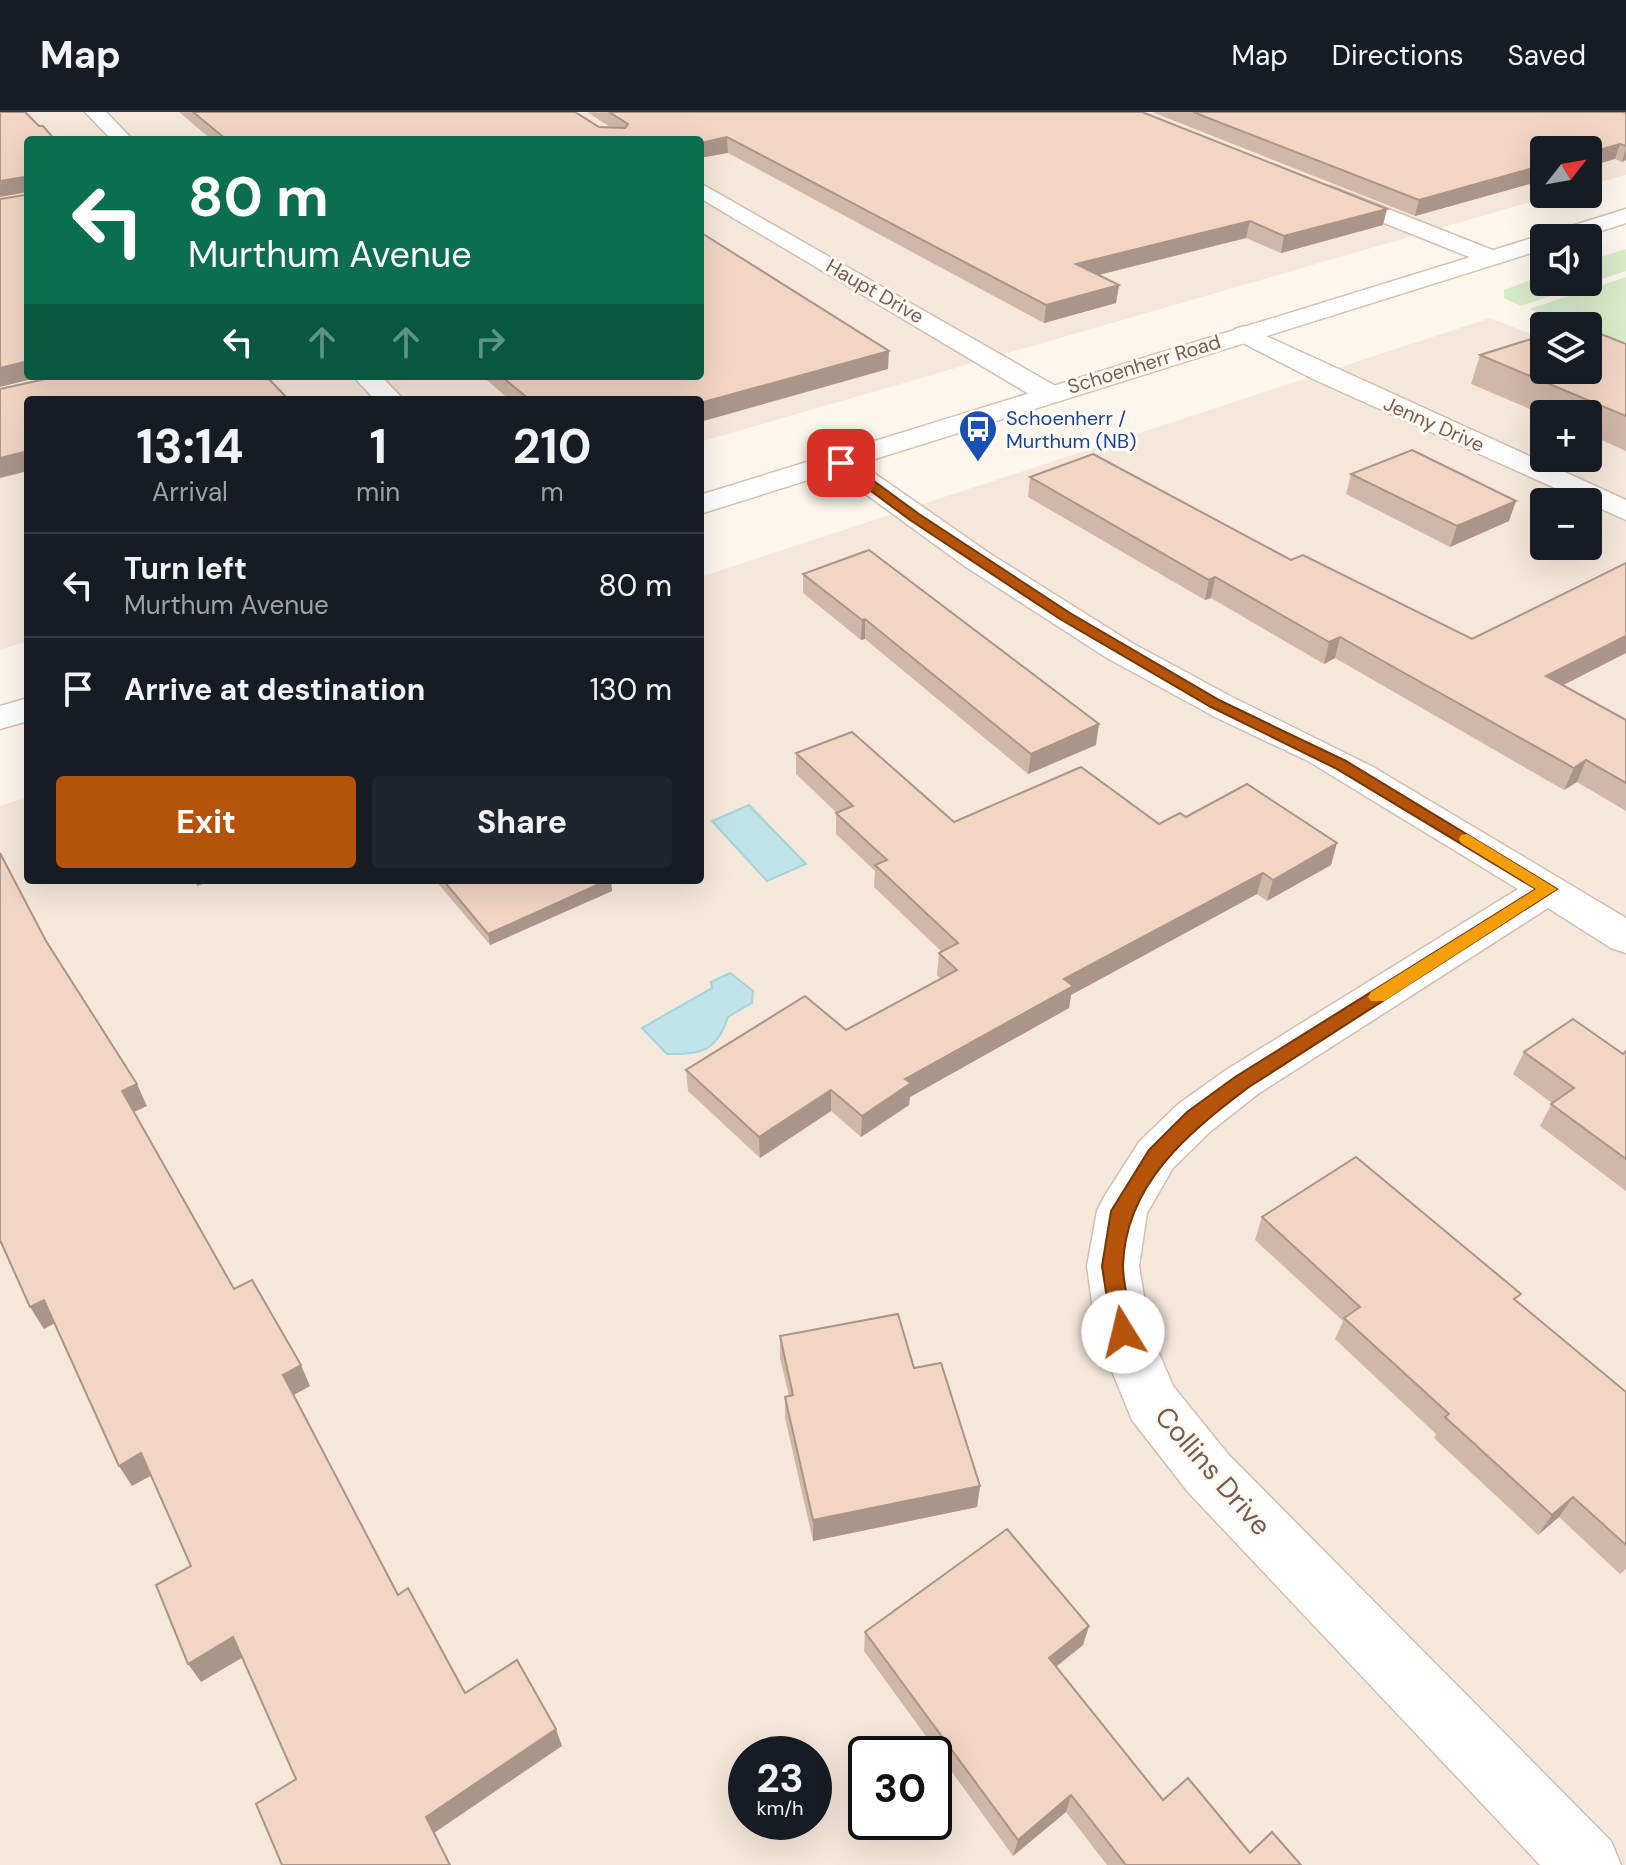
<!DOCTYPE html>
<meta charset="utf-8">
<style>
body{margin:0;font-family:"DM Sans",sans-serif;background:#20242c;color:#f1f3f6;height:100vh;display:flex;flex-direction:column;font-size:30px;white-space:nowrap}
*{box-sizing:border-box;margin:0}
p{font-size:26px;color:#9ea1a6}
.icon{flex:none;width:44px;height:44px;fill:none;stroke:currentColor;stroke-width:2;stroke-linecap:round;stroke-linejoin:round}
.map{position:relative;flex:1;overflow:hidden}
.panel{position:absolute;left:24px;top:284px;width:680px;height:488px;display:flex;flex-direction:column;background:#171b24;border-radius:8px;box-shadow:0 8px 32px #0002}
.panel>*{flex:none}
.guide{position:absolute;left:24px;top:24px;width:680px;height:244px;border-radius:8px;box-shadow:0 8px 32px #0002;background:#0b6e4f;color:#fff;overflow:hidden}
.needle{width:52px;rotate:59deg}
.fabs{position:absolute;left:1530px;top:24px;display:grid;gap:16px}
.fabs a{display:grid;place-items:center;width:72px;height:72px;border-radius:8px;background:#171b24;box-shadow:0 8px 32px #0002;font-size:40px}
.speed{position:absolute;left:728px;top:1624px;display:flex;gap:16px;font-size:40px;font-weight:700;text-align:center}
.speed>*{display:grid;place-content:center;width:104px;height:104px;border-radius:50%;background:#171b24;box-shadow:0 8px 32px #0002;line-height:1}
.speed small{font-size:20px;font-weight:400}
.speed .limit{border:4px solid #111;border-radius:12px;background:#fff;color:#111}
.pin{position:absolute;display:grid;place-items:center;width:68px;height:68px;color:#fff;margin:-34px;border-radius:16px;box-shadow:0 4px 12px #0006}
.me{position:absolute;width:88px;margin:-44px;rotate:351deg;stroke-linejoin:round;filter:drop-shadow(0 0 6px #0008)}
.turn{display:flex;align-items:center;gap:28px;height:168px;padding:0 32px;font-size:36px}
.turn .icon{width:104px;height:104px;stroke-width:2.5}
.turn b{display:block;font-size:56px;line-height:68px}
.lanes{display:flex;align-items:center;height:76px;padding:0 32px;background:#0003;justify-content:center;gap:40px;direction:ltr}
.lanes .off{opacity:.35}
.eta{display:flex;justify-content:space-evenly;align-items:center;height:136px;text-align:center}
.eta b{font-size:48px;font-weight:700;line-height:56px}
.button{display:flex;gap:16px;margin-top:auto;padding:16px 32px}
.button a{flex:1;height:92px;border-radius:8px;background:#b45309;color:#fff;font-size:32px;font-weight:700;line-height:92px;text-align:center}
.button a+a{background:#20242c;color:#f1f3f6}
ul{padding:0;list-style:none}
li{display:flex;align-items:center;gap:24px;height:104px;padding:0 32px;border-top:2px solid #363941}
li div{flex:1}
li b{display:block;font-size:30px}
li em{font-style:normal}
header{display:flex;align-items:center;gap:48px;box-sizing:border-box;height:112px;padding:0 40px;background:#171b24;border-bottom:2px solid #363941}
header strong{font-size:38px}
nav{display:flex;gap:44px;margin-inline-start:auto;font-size:28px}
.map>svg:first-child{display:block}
</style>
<header>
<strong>Map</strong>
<nav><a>Map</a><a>Directions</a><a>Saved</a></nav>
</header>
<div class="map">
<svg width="1626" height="1753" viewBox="0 0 1626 1753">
<rect width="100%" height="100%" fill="#fdf6ec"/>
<g fill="#f5e8da" fill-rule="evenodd">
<path d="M0,0H1626V63L1588,73V38H1544V82H1558L700,330V288H28V529L0,538ZM28,28H700V264H28Z"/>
<path d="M1490,206L1544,227V258L1626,260V1753H0V694L28,685V768H700V465ZM1544,302H1588V346H1544ZM1544,390H1588V434H1544ZM746,1642H814V1710H746ZM866,1642H934V1710H866Z"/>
</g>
<g fill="#d8ecc9">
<polygon points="1626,137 1626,159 1521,194 1504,186 1504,178 1544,163 1544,170 1588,170 1588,149"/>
<polygon points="1626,165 1626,236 1588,221 1588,214 1571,214 1529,197"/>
</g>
<g fill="#bfe3e8" stroke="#a5d3da" stroke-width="2">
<polygon points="749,693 806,752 767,769 712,709"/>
<path d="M730,861L753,879L752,891L728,905C717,939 701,943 667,942L642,916L712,876L711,870Z"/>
</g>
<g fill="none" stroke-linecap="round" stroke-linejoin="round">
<defs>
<g id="minor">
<polygon points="85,0 106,0 133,28 112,28"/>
<polygon points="700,71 1059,276 1063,282 1059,288 1049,290 1039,288 700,86"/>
<polygon points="1330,74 1500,141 1504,146 1500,151 1484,151 1322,86 1319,81 1322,76"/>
<polygon points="1244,214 1626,388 1626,408 1313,267 1235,227 1231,222 1235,217"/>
<polygon points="353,264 381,264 404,288 375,288"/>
<polygon points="841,342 851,345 989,441 1132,531 1230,584 1373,655 1626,806 1626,841 1611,836 1548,796 1258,982 1211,1019 1173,1056 1147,1101 1139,1154 1150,1220 1173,1274 1228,1342 1611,1729 1621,1753 1540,1753 1188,1380 1132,1308 1096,1220 1087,1154 1097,1099 1104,1085 1139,1030 1177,993 1226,958 1518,777 1308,649 1217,606 1107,546 966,455 831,357 826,351 831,345"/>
</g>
<g id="secondary">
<polygon points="1626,97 1626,111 1580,126 1544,126 1544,137 700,402 700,383"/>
<polygon points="28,586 28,609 0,617 0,594"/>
</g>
</defs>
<use href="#minor" stroke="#d1beb0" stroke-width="3"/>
<use href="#secondary" stroke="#d6c0b0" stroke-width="3"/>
<use href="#minor" fill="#fff" fill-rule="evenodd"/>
<use href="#secondary" fill="#fff" fill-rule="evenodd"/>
</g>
<g fill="#d1b7a8">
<polygon points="179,0 575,0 599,15 610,15 587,0 1142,0 1383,113 1281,141 1246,126 1099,163 1119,173 1116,191 1044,211 728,41 700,28 212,28"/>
<polygon points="1152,0 1622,0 1626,1 1626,48 1622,50 1615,47 1544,38 1544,68 1415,104"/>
<polygon points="1626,232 1626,339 1588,322 1588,302 1544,302 1544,303 1471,272 1480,243"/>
<polygon points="888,257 700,288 510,288 482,264 700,264"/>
<polygon points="1351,362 1509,409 1450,435 1346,382"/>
<polygon points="1030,365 1291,448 1472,527 1626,451 1626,541 1563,573 1626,608 1626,699 1577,670 1564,678 1335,546 1324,552 1211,486 1205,488 1028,385"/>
<polygon points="803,462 1096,633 1028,662 865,527 861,528 803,481"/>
<polygon points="796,641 954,710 1159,712 1186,705 1331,753 1267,789 1257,782 1071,883 1069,896 910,985 909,993 861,1025 831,999 760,1046 688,979 686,958 846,918 941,867 937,863 939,841 942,840 874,775 875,759 836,722 836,701 837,701 796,662"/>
<polygon points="435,768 611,768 612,779 490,833"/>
<polygon points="1626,939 1626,1079 1540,1014 1552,991 1513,962 1524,940 1623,942"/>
<polygon points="1262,1105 1517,1189 1626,1280 1626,1457 1620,1462 1559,1405 1538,1423 1434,1326 1436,1322 1335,1227 1343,1209 1255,1128"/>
<polygon points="780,1224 914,1256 980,1374 977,1395 813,1429 785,1306 785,1285 789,1284 780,1246"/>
<polygon points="865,1520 1083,1533 1056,1555 1163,1688 1250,1741 1301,1753 1107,1753 1066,1700 1013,1744 864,1539"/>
</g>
<g fill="#aa9588">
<polygon points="727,25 728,41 700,46 700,31"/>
<polygon points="1620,32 1615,47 1588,55 1588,41"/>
<polygon points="1626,36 1626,48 1622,50"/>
<polygon points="1544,53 1544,68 1415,104 1419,88"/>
<polygon points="25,65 28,80 0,85 0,69"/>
<polygon points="1387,97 1383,113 1281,141 1284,124"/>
<polygon points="1250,109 1246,126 1074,169 1076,152"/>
<polygon points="1119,173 1116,191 1044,211 1046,193"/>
<polygon points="889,239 888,257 700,310 700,291"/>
<polygon points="28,249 28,264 44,264 0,275 0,256"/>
<polygon points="28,339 28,359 0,366 0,346"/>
<polygon points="1516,389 1509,409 1450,435 1457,414"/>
<polygon points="1215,465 1211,486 1205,488 1209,468"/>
<polygon points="865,507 865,527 861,528 862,508"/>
<polygon points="1626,524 1626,541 1538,586 1546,564"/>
<polygon points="1340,525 1335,546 1324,552 1329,530"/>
<polygon points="1099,612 1096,633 1028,662 1031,642"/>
<polygon points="1586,648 1577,670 1564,678 1574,656"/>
<polygon points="1337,731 1331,753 1267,789 1273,768"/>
<polygon points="1263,761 1257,782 1071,883 1069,896 910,985 909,993 861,1025 862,1004 905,967 1064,867"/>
<polygon points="195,768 214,768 197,774"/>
<polygon points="608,768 611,768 612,779 490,833 488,822"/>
<polygon points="137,972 147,994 132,1001 122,979"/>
<polygon points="831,978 831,999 760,1046 759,1025"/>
<polygon points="44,1188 57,1210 44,1217 30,1195"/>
<polygon points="301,1253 310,1274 292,1284 283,1263"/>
<polygon points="141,1341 154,1362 132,1374 119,1354"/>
<polygon points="980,1374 977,1395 813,1429 813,1408"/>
<polygon points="1573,1385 1559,1405 1538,1423 1552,1403"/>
<polygon points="1089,1514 1083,1533 1044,1564 1049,1546"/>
<polygon points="233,1525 245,1544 201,1570 188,1552"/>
<polygon points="556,1617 562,1634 434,1721 426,1705"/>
<polygon points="1071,1683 1066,1700 1013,1744 1018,1728"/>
</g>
<g fill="#f3d5c3" stroke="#aa9588" stroke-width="2">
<polygon points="0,0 25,0 39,14 43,14 55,28 28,28 28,249 0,256 0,87 25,83 25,65 0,69"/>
<polygon points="193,0 575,0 599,15 625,16 628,12 609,0 1142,0 1387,97 1284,124 1250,109 1076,152 1119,173 1046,193 727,25 700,31 700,28 227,28"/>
<polygon points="1193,0 1622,0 1626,1 1626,34 1620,32 1588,41 1588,38 1544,38 1544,53 1419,88"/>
<polygon points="700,120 889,239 700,291 700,288 530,288 501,264 700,264"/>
<polygon points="1588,217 1626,232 1626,304 1480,243 1544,223 1544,258 1588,258"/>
<polygon points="59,264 266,264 289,288 28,288 28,339 0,346 0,277"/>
<polygon points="1412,338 1516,389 1457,414 1351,362"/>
<polygon points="1093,342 1291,448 1303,443 1472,527 1626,451 1626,524 1546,564 1626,608 1626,671 1586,648 1574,656 1340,525 1329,530 1215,465 1209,468 1030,365"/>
<polygon points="869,438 1099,612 1031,642 865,507 862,508 803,462"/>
<polygon points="852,620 954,710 1081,655 1159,712 1180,701 1186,705 1247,672 1337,731 1273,768 1263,761 1064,867 1073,874 905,967 911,971 862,1004 831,978 759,1025 686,958 805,884 846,918 957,858 939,841 958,831 875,753 887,748 836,701 853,694 796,641"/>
<polygon points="0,741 46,829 137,972 122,979 234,1177 252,1168 301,1253 283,1263 398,1483 408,1476 465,1581 517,1548 556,1617 426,1705 450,1753 282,1753 256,1692 296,1667 233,1525 188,1552 156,1473 191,1454 141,1341 119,1354 44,1188 30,1195 0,1128"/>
<polygon points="443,768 608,768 488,822"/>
<polygon points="1573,907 1623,942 1626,939 1626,1047 1551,992 1574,976 1524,940"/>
<polygon points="1356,1045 1521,1182 1514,1187 1626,1280 1626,1433 1573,1385 1552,1403 1445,1305 1449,1302 1344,1206 1360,1195 1262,1105"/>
<polygon points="898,1202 914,1256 941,1251 980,1374 813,1408 785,1285 793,1283 780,1224"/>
<polygon points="1007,1417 1089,1514 1049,1546 1163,1688 1188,1666 1250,1741 1272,1720 1301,1753 1126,1753 1071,1683 1018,1728 865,1520"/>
</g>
<path fill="#b45309" stroke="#753606" stroke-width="2" d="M836,348H845L919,402L1070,501L1221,589L1346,649L1557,777L1249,975C1189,1020 1125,1072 1123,1154C1123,1175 1131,1199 1134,1220L1131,1227L1123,1230L1116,1227L1112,1220L1102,1154L1111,1099L1149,1038L1187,1000L1235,965L1536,777L1335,656L1211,595L1060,507L910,408L836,353Z"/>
<polygon fill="#f59e0b" points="1467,722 1557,777 1384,889 1371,889 1368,885 1371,880 1536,777 1461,731 1459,727 1461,723"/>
<defs>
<symbol id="bus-pin" viewBox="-11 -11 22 30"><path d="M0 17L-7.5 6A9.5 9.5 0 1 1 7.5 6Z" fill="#1a4fb4" stroke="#fffaf3"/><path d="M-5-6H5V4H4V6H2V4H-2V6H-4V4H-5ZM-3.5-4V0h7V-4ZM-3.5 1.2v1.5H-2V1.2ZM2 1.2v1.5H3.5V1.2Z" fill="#fff"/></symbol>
</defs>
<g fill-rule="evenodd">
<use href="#bus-pin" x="956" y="295" width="44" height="60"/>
</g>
<g text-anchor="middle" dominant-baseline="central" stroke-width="6" stroke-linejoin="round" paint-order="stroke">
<g font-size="20" fill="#7a5c4d" stroke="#fffaf3">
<text transform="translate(875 179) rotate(30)">Haupt Drive</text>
<text transform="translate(1144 252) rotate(-17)">Schoenherr Road</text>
<text transform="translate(1434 312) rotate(24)">Jenny Drive</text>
</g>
<g font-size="20" fill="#164399" stroke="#fffaf3" text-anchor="start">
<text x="1006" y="306">Schoenherr /<tspan x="1006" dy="23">Murthum (NB)</tspan></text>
</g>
<g font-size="28" fill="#7a5c4d" stroke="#fffaf3">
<text transform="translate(1213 1359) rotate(49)">Collins Drive</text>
</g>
</g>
</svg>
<div class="fabs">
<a><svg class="needle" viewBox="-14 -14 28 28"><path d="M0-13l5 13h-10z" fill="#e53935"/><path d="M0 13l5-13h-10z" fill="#9ea1a6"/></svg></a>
<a><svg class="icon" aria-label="sound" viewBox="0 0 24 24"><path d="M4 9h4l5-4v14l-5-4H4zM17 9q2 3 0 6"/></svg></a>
<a><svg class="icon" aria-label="layers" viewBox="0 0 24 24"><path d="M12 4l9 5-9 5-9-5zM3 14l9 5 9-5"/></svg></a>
<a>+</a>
<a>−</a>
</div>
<div class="speed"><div>23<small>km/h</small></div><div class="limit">30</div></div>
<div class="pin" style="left:841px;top:351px;background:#d93025"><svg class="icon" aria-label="arrive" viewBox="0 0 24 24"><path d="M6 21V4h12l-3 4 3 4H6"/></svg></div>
<svg class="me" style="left:1123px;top:1220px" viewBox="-20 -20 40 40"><circle r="19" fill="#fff"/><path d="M0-13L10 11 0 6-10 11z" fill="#b45309"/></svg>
<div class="guide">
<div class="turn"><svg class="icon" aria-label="left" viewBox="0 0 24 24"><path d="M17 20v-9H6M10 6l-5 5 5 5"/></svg><div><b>80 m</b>Murthum Avenue</div></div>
<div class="lanes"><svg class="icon" aria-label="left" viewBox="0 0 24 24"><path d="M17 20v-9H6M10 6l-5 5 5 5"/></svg><svg class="icon off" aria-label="ahead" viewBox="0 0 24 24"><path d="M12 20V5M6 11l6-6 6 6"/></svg><svg class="icon off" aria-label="ahead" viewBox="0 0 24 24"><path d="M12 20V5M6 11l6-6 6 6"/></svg><svg class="icon off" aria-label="right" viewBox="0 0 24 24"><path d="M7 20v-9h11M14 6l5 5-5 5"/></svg></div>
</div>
<section class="panel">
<div class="eta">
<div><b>13:14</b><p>Arrival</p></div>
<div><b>1</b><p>min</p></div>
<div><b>210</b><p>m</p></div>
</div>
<ul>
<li><svg class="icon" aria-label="left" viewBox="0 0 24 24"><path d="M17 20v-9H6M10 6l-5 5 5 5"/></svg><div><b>Turn left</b><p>Murthum Avenue</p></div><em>80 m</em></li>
<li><svg class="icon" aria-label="arrive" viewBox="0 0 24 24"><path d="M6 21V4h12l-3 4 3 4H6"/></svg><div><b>Arrive at destination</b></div><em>130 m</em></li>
</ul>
<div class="button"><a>Exit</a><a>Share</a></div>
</section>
</div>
